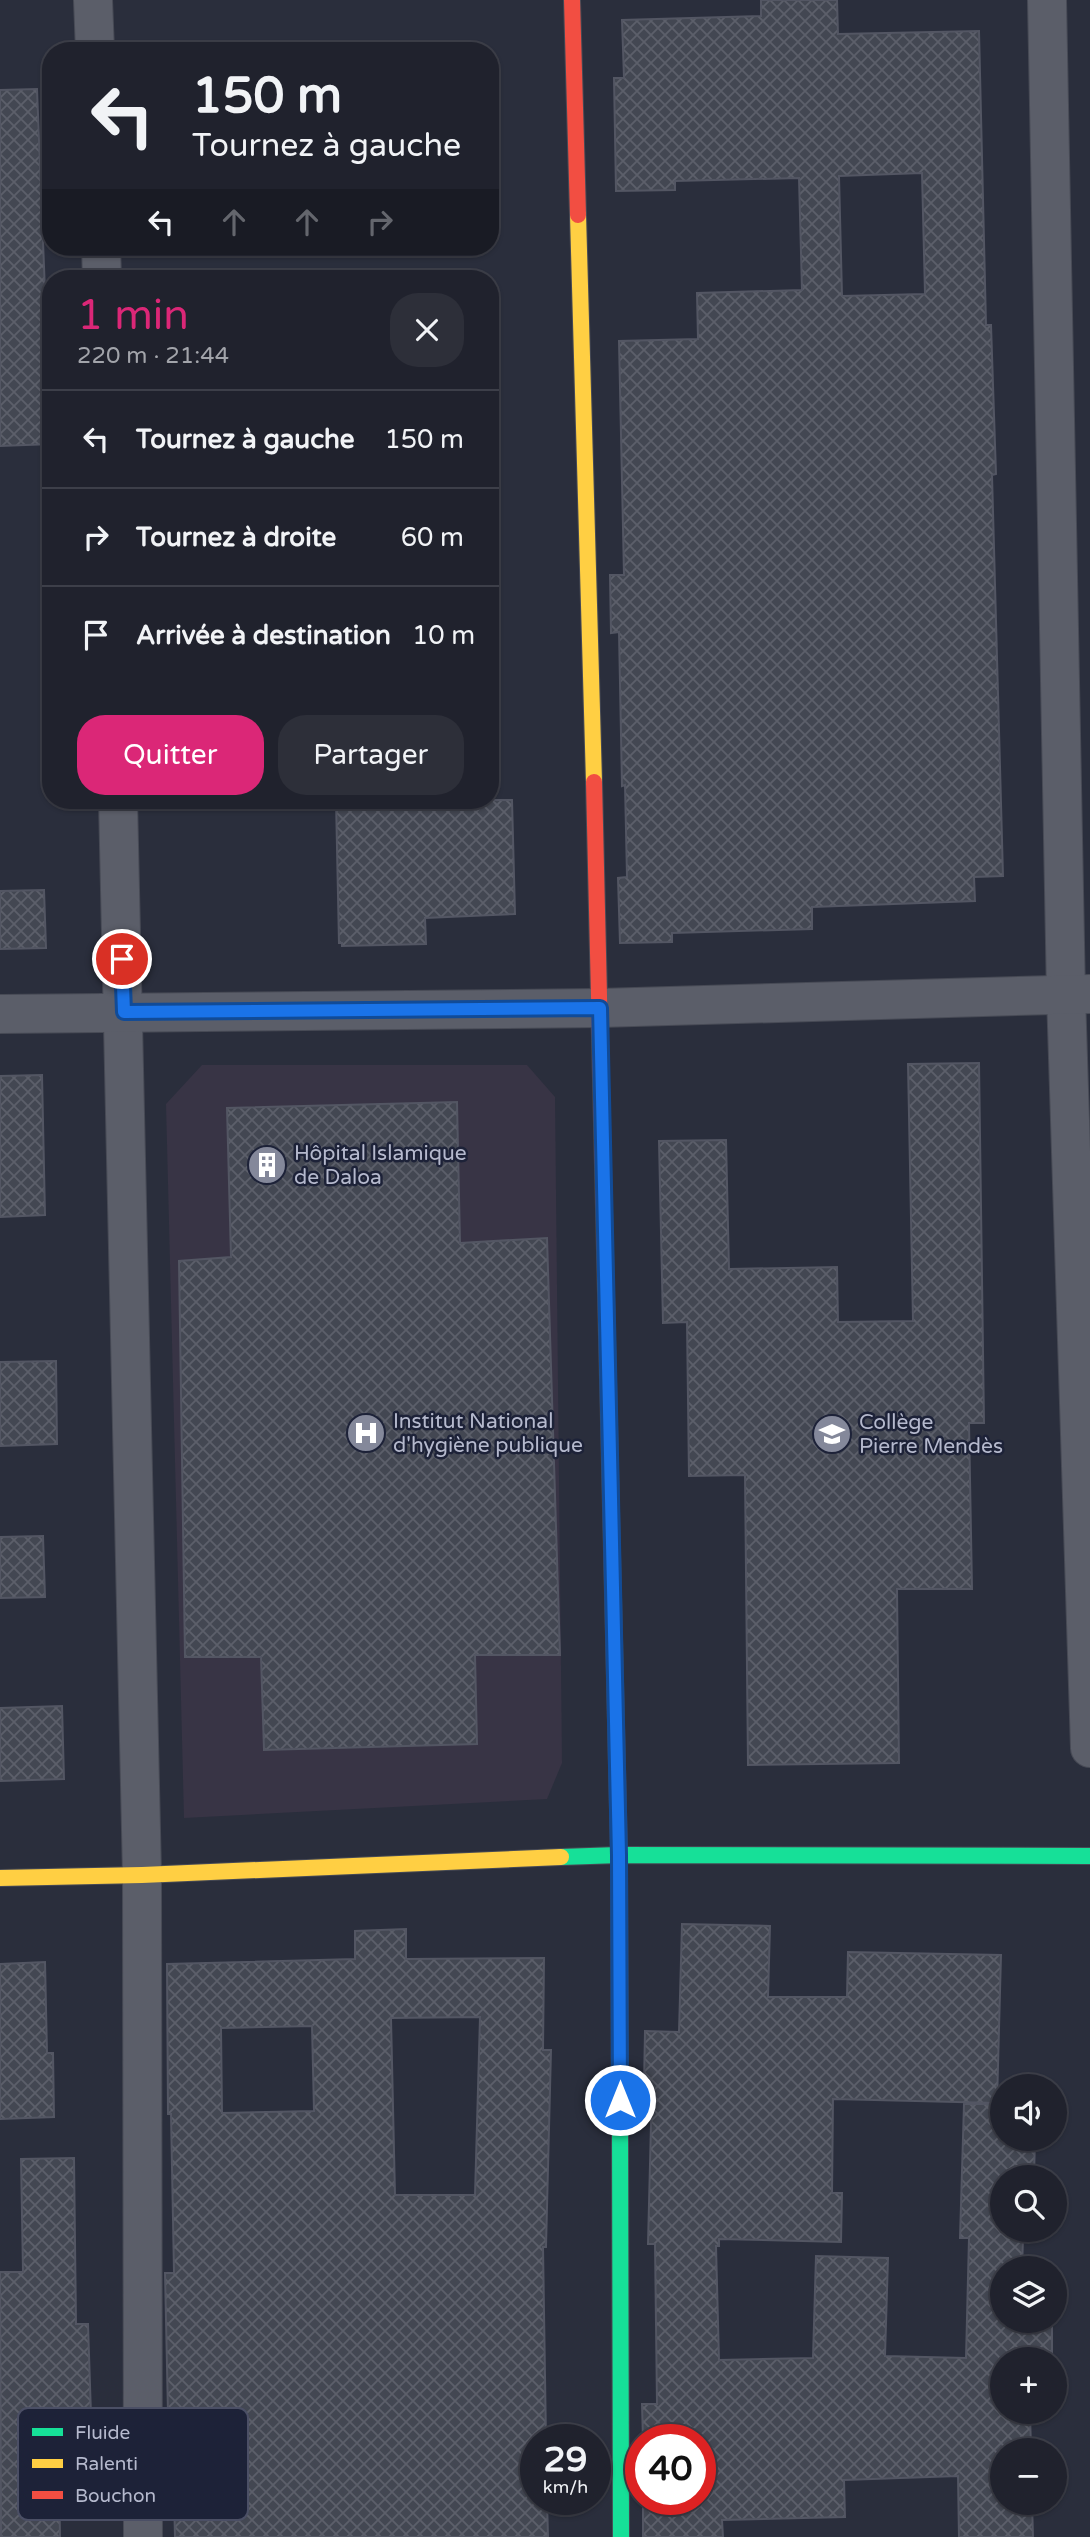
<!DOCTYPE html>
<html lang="fr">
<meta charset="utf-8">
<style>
body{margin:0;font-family:"Varela Round",sans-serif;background:#2d2f39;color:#f1f3f6;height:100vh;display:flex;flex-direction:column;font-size:26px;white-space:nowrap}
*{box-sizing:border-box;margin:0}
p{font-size:23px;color:#a2a4aa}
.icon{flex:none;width:38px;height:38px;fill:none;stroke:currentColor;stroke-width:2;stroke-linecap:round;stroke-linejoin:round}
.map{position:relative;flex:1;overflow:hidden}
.panel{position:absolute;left:42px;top:270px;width:457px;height:539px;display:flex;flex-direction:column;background:#20222d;border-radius:28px;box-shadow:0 2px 5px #0004,0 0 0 2px #3d3f49}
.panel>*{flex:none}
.banner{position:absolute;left:42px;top:42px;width:457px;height:214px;border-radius:28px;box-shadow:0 2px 5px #0004,0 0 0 2px #3d3f49;background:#20222d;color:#f1f3f6;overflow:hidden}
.fabs{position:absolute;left:990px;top:2074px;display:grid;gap:14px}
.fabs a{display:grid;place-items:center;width:77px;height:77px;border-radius:50%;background:#20222d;box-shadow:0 2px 5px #0004,0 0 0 2px #3d3f49;font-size:35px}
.speed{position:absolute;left:520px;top:2424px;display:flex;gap:14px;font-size:35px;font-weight:700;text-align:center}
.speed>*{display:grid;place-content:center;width:91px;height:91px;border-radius:50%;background:#20222d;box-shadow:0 2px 5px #0004,0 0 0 2px #3d3f49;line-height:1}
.speed small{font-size:18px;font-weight:400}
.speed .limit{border:10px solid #d22;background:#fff;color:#111}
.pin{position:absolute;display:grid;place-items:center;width:60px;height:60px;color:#fff;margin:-30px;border:4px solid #fff;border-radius:50%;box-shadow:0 2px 7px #0007}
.me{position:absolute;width:77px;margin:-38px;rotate:0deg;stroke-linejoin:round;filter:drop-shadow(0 0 5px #0008)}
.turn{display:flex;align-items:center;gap:24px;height:147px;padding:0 35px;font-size:32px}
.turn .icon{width:91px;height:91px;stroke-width:2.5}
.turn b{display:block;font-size:49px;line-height:60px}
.lanes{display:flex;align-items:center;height:66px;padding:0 35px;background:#0003;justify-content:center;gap:35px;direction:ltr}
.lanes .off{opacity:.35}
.round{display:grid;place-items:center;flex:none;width:74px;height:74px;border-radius:28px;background:#2d2f39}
.summary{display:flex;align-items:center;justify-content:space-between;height:119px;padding:0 35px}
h1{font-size:42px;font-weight:600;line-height:52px;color:#db2777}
.button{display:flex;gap:14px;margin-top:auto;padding:14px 35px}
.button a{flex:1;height:80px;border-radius:28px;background:#db2777;color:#fff;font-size:28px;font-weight:600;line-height:80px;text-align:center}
.button a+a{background:#2d2f39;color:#f1f3f6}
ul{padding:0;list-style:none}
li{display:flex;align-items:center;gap:21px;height:98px;padding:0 35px;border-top:2px solid #3d3f49}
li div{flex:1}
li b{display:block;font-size:26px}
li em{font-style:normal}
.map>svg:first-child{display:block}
</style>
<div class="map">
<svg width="1090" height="2537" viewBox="0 0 1090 2537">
<defs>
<pattern id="building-cross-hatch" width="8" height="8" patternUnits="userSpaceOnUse" patternTransform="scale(1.75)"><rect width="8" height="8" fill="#434752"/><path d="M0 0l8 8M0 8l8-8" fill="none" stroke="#5c5f6a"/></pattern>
</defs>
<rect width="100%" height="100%" fill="#2a2e3c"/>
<polygon fill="#383445" points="202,1065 527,1065 555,1097 562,1763 547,1799 184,1818 166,1104"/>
<g fill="url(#building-cross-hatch)" stroke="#535663" stroke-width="2" fill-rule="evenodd">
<path d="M761,0H837L838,34L979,31L986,325H991L996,474L992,475L1003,876L974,877L975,901L812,907V929L672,933V942L620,943L618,878L627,877L625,785L622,786L619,632L611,633L610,575H624L619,341L698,339L697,293L802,290L799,178L675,181V190L616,191L614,78H624L622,20L761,16ZM922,173L925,294L842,296L839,176Z"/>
<polygon points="37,89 51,444 0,446 0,90"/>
<polygon points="336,800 512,800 515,914 425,918 426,944 342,946 342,943 339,943"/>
<polygon points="44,890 46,948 0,949 0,891"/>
<polygon points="979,1063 984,1423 969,1423 972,1589 897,1589 899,1763 748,1765 745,1475 689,1476 687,1322 663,1323 659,1141 726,1140 729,1269 837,1267 838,1322 913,1321 908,1064"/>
<polygon points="42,1075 45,1215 0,1217 0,1076"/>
<polygon points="457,1102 460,1243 547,1238 560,1655 475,1655 477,1744 264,1750 261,1657 185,1657 179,1261 231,1257 227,1108"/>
<polygon points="56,1361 57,1444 0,1446 0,1362"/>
<polygon points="43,1536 45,1597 0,1598 0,1537"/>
<polygon points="62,1706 64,1779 0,1781 0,1708"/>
<polygon points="682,1924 770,1926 768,1997 847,1997 848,1952 1001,1955 997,2103 833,2099 832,2193 842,2193 841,2242 719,2239 719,2246 716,2246 719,2360 813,2358 816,2256 888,2258 885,2356 966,2358 969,2238 960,2238 964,2104 1003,2104 1003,2138 1035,2138 1034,2177 1003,2177 1003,2230 1033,2230 1032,2240 1023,2239 1022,2268 1003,2268 1003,2320 1052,2320 1052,2359 1003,2359 1003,2412 1030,2412 1031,2450 1003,2450 1003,2502 1032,2502 1033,2537 959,2537 958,2476 844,2480 845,2517 722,2520 723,2537 643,2537 643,2499 700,2499 700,2440 643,2440 642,2404 657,2404 655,2244 648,2244 652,2084 644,2084 645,2031 679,2032"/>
<path d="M406,1929V1959L544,1958L543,2050H551L546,2247H543L546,2440H536V2499H547L548,2537H175L172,2412L168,2413L165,2273H174L171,2114H168L167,1964L355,1959V1931ZM480,2017L475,2195H395L391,2018ZM312,2026L314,2111L222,2113L221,2028Z"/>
<polygon points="45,1962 47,2053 53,2053 54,2117 0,2119 0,1964"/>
<polygon points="74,2158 76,2324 88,2324 91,2415 58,2415 60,2537 1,2537 0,2272 23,2272 21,2159"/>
</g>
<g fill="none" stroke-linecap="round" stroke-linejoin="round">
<defs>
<g id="street">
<polyline points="93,0 95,51"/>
<polyline points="1047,0 1066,995 1090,1748"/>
<polyline points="101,247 102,278"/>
<polyline points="118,800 142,1875 143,2537"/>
<polyline points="0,1014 600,1008 1090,994"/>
</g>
<g id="fast">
<polyline points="561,1857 619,1855 1090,1856"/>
<polyline points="620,2125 621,2537"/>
</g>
<g id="slow">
<polyline points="578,215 594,782"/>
<polyline points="605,1252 615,1681"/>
<polyline points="0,1878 142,1875 561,1857"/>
</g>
<g id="jam">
<polyline points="572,0 578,215"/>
<polyline points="594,782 605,1252"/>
<polyline points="615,1681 619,1855 620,2125"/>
</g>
</defs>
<use href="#street" stroke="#474a55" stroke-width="40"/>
<use href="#fast" stroke="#474a55" stroke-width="18"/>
<use href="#slow" stroke="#474a55" stroke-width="18"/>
<use href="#jam" stroke="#474a55" stroke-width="18"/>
<use href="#street" stroke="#5b5e69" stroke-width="38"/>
<use href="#fast" stroke="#16e098" stroke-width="16"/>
<use href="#slow" stroke="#ffcf43" stroke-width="16"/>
<use href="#jam" stroke="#f24e42" stroke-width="16"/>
</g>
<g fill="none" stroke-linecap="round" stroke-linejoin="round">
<defs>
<polyline id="route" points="122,959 124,1012 600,1008 619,1855 620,2100"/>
</defs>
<use href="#route" stroke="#114b97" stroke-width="18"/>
<use href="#route" stroke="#1a73e8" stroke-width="12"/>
</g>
<defs>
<symbol id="building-disc" viewBox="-11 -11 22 22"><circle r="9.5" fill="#84889a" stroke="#1d2238"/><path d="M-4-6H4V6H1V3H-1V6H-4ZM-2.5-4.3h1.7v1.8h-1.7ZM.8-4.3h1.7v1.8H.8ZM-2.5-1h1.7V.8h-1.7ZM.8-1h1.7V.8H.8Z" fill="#fff"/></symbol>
<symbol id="hospital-disc" viewBox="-11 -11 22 22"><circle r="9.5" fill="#84889a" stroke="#1d2238"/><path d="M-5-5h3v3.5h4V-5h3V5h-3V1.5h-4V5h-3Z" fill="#fff"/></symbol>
<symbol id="school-disc" viewBox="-11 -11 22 22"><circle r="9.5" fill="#84889a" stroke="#1d2238"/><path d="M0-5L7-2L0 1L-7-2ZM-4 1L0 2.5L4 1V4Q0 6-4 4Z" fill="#fff"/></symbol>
</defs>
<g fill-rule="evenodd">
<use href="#building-disc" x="245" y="1143" width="44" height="44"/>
<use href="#hospital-disc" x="344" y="1411" width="44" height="44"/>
<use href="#school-disc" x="810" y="1412" width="44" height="44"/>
</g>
<g text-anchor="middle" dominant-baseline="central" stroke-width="5" stroke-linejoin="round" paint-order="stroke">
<g font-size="21" fill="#b5b9cd" stroke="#1d2238" text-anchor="start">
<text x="294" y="1153">Hôpital Islamique<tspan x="294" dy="24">de Daloa</tspan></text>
<text x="393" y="1421">Institut National<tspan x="393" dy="24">d'hygiène publique</tspan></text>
<text x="859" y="1422">Collège<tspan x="859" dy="24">Pierre Mendès</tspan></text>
</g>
</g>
<rect x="18" y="2408" width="230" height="112" rx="10" fill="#1d2238" stroke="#4b4f65" stroke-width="2"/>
<rect x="32" y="2428" width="31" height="8" fill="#16e098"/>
<rect x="32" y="2459" width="31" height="9" fill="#ffcf43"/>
<rect x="32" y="2491" width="31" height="8" fill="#f24e42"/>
<g font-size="19" fill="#b5b9cd">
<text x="75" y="2439">Fluide</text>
<text x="75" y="2470">Ralenti</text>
<text x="75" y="2502">Bouchon</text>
</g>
</svg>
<div class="fabs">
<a><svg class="icon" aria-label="sound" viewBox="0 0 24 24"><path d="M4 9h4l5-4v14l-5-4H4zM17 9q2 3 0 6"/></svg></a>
<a><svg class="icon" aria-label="search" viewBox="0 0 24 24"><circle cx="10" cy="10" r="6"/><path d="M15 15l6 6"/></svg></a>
<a><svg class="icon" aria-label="layers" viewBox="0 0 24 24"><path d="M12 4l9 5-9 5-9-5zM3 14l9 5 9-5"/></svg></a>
<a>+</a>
<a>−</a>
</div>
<div class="speed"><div>29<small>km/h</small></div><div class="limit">40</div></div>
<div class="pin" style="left:122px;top:959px;background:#d93025"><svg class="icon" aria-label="arrive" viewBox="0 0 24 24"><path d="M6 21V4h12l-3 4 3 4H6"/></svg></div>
<svg class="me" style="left:620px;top:2100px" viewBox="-20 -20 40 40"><circle r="17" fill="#1a73e8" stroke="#fff" stroke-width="3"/><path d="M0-11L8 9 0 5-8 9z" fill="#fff"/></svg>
<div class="banner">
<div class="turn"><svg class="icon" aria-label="left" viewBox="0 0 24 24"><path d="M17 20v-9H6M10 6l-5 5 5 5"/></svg><div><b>150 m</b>Tournez à gauche</div></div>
<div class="lanes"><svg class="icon" aria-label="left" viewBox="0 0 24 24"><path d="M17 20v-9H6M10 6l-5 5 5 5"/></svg><svg class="icon off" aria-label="ahead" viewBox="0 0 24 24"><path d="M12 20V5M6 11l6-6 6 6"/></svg><svg class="icon off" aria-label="ahead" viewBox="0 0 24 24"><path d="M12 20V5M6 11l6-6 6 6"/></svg><svg class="icon off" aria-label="right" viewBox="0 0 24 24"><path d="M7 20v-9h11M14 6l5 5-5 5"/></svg></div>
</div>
<section class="panel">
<div class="summary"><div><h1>1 min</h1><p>220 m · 21:44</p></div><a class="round"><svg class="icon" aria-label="close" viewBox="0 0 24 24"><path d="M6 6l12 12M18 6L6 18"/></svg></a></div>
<ul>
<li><svg class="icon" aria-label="left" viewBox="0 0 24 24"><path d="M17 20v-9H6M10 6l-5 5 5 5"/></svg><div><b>Tournez à gauche</b></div><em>150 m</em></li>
<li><svg class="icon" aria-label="right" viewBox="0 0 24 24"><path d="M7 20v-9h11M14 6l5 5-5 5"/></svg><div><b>Tournez à droite</b></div><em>60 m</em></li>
<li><svg class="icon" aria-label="arrive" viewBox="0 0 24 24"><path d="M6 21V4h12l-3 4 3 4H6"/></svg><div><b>Arrivée à destination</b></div><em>10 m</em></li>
</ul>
<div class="button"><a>Quitter</a><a>Partager</a></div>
</section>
</div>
